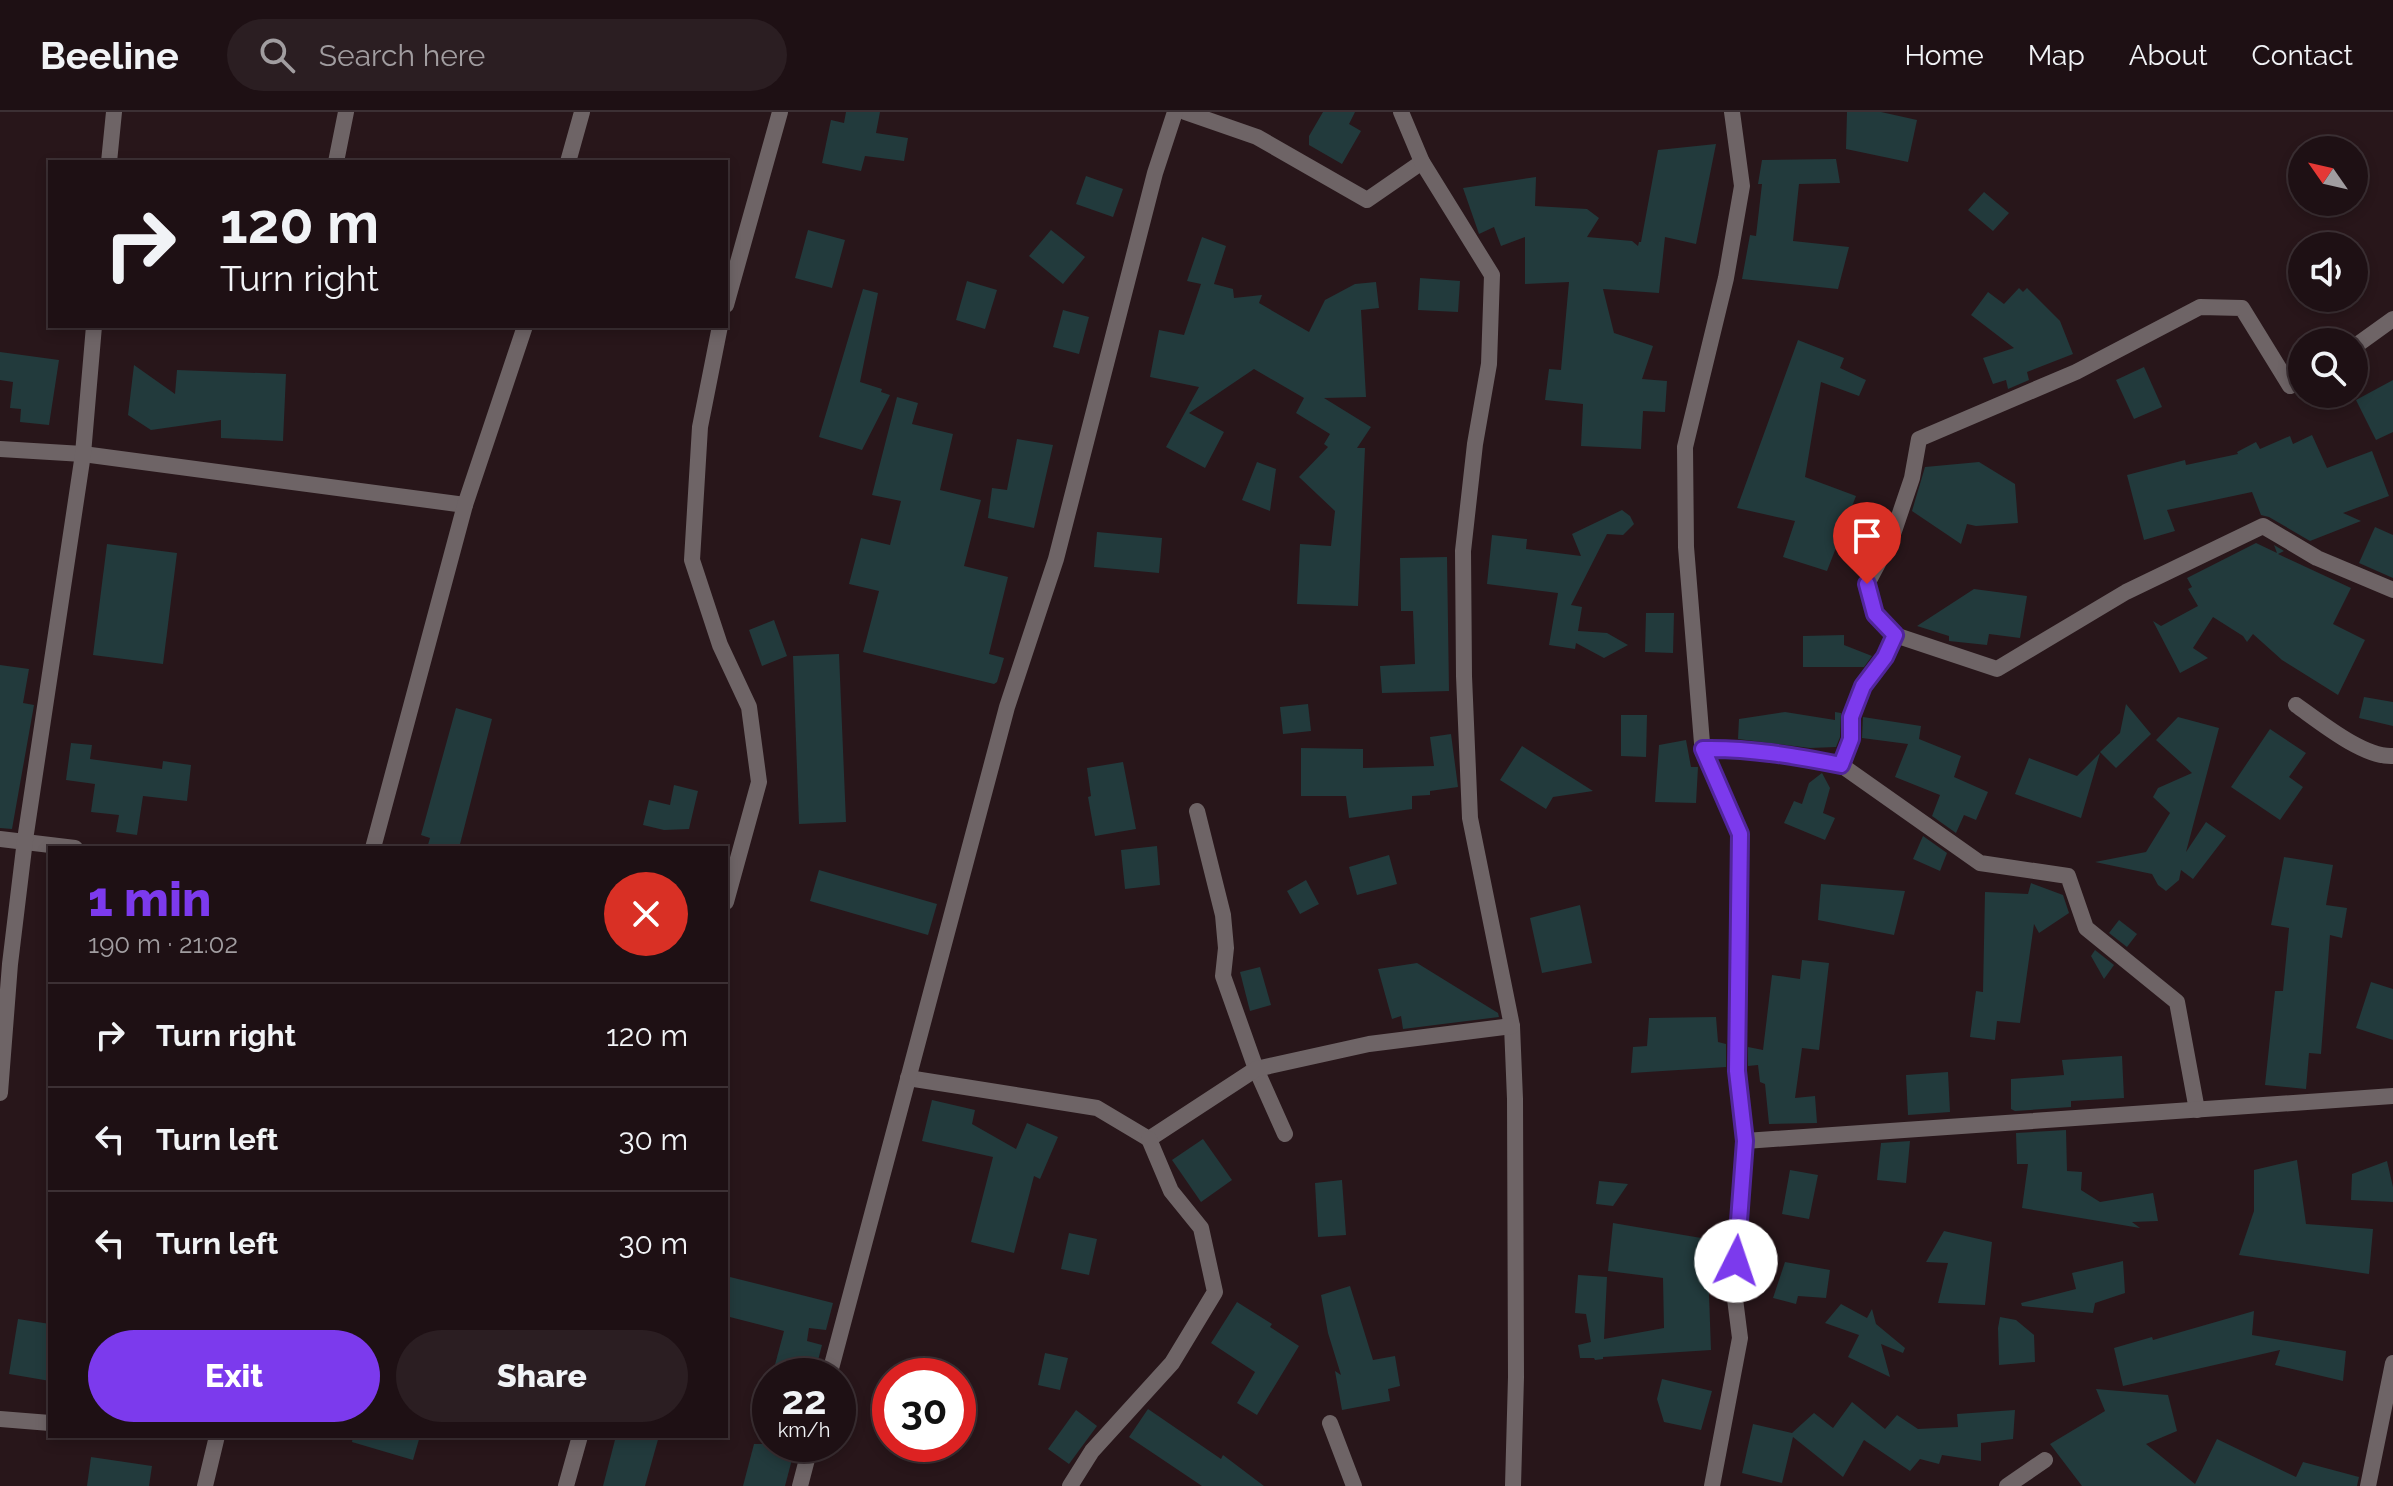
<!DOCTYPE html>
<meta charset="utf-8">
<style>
body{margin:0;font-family:Raleway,sans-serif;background:#2b1e22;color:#f1f3f6;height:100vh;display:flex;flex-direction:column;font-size:30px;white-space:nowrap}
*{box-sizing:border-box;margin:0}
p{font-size:26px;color:#a19da0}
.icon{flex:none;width:44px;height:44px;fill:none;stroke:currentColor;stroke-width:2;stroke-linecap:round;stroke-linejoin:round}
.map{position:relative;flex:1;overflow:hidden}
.drawer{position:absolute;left:48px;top:734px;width:680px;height:592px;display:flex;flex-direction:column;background:#1e1014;border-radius:0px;box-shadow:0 4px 12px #0003,0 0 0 2px #3c3034}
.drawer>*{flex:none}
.top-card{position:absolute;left:48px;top:48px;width:680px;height:168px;border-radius:0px;box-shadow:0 4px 12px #0003,0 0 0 2px #3c3034;background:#1e1014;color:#f1f3f6;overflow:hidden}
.needle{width:52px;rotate:304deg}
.fabs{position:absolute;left:2288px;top:24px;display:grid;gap:16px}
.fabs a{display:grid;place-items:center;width:80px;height:80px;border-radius:50%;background:#1e1014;box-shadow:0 4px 12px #0003,0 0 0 2px #3c3034;font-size:40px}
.speed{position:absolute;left:752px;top:1246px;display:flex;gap:16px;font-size:40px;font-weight:700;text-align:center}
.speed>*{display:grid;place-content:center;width:104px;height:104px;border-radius:50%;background:#1e1014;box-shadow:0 4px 12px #0003,0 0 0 2px #3c3034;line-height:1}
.speed small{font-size:20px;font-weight:400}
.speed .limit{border:12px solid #d22;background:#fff;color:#111}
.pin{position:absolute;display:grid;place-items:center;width:68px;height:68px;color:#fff;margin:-82px -34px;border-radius:50% 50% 50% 0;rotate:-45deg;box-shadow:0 0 8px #0007}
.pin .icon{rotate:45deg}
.me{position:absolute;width:88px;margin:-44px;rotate:4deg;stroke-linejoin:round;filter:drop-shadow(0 0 6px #0008)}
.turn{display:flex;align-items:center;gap:28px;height:168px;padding:0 40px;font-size:36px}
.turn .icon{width:104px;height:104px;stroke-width:2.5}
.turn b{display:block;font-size:56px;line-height:68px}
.round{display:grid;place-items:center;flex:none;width:84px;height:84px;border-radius:42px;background:#2b1e22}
.overview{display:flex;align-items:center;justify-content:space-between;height:136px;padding:0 40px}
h1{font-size:48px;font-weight:800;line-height:60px;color:#7c3aed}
.action{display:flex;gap:16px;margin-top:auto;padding:16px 40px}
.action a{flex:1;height:92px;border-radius:48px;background:#7c3aed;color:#fff;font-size:32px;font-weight:800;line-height:92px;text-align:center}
.action a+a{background:#2b1e22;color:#f1f3f6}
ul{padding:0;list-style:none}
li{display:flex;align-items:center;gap:24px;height:104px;padding:0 40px;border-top:2px solid #3c3034}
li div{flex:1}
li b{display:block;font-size:30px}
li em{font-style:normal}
header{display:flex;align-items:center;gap:48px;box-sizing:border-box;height:112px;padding:0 40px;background:#1e1014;border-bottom:2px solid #3c3034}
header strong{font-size:38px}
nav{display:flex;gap:44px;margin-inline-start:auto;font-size:28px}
.search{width:560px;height:72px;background:#2b1e22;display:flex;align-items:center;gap:20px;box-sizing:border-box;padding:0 28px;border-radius:44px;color:#a19da0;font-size:30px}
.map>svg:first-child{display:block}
</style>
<header>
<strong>Beeline</strong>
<div class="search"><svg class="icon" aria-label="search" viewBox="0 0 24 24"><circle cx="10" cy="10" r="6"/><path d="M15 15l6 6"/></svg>Search here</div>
<nav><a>Home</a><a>Map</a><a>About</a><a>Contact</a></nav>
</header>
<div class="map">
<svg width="2393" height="1374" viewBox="0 0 2393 1374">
<rect width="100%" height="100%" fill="#28161a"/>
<g fill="#223a3c">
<polygon points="846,0 880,0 876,21 908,26 904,49 865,44 861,59 822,51 831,8 844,11"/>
<polygon points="1323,0 1355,0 1349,12 1361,19 1342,52 1309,33 1309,24"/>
<polygon points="1847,0 1881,0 1917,8 1908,50 1846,37"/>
<polygon points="1716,32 1696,132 1665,125 1659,181 1603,177 1614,221 1653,234 1642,267 1667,269 1665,300 1643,299 1641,337 1581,334 1583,292 1545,288 1549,257 1561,258 1569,170 1525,172 1525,125 1501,134 1494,115 1479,122 1463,76 1536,65 1535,94 1587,97 1599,106 1587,125 1632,129 1638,134 1639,130 1641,130 1658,38"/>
<polygon points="1836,47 1840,71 1799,72 1793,129 1849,135 1838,177 1742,167 1750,123 1756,124 1762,72 1758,72 1762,48"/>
<polygon points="1086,64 1123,77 1113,105 1076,92"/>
<polygon points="1984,80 2009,101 1993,119 1968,98"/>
<polygon points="808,118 845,128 832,176 795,166"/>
<polygon points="1051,118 1085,145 1063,172 1029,144"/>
<polygon points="1202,125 1226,134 1214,172 1233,177 1234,186 1262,183 1259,191 1309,220 1325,188 1355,172 1376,170 1379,196 1361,198 1366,285 1324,286 1371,315 1357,336 1365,336 1358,494 1297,492 1300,432 1331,434 1335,399 1299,365 1328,335 1324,332 1330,322 1296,301 1304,286 1254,257 1189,301 1224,320 1205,356 1166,335 1199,275 1150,265 1159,218 1184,223 1201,172 1187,169"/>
<polygon points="1420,166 1460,169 1458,200 1418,198"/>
<polygon points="967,169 997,178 985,217 956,208"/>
<polygon points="2019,176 2023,180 2027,176 2060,209 2073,242 2027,260 2029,268 2008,277 2006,268 1993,272 1983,246 2014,236 1971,203 1988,180 2004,192"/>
<polygon points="863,177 878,181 860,270 882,277 881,280 890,283 862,338 819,325"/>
<polygon points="1063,198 1089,205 1079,242 1053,235"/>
<polygon points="1798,228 1844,246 1840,256 1866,268 1859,284 1821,270 1805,365 1856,384 1827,459 1783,445 1795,409 1737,396"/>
<polygon points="0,240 59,248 49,313 20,310 21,297 10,296 13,270 0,268"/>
<polygon points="134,253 175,282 177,258 286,262 283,329 221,326 221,308 151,318 128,303"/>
<polygon points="2144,255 2162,295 2134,307 2116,268"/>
<polygon points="2393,268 2393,320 2376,328 2356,288"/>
<polygon points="897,285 918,291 912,312 953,322 940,378 981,388 964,454 1008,465 989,542 1004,546 997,570 994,572 863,540 879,479 849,472 861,426 890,433 901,389 872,383"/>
<polygon points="2312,323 2327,356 2372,339 2389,384 2343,401 2361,409 2310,429 2269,405 2261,403 2252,380 2167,398 2175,419 2144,428 2127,363 2185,348 2186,353 2238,342 2237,340 2256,330 2260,337 2290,324 2293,332"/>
<polygon points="1017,327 1053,333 1034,416 988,406 992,376 1007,378"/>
<polygon points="1257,350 1276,357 1270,399 1242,388"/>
<polygon points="1979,350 2015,372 2018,411 1976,414 1967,412 1961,432 1912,399 1925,355"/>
<polygon points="1622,398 1630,404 1634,412 1623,423 1607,422 1571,493 1582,495 1578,519 1607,521 1628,533 1604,546 1576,531 1575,537 1549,533 1558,481 1487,472 1492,423 1527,427 1526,437 1581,444 1572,422"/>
<polygon points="2375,415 2393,423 2393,466 2359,451"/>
<polygon points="1097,420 1162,426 1159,461 1094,455"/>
<polygon points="2256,431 2277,441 2274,433 2284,439 2278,442 2351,476 2333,512 2365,528 2338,583 2282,548 2253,522 2247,530 2243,524 2213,505 2193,536 2208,546 2180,561 2153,509 2161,514 2198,494 2188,477 2192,475 2187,466"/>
<polygon points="107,432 177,441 163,552 93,543"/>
<polygon points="1447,445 1449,579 1382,581 1380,554 1415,552 1413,499 1401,499 1400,446"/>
<polygon points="1974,477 2027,484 2020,526 1989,522 1987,533 1949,529 1949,524 1917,514"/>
<polygon points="1646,501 1674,501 1673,541 1645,540"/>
<polygon points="774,508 787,544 762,554 749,518"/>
<polygon points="1844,523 1844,533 1872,544 1864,555 1803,555 1803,524"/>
<polygon points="839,542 846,710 799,712 793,544"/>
<polygon points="0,553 29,557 23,591 34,593 12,717 0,716"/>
<polygon points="2364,585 2393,590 2393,614 2359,606"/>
<polygon points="1308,592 1311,619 1283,622 1280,595"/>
<polygon points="2126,592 2151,622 2116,656 2100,640 2120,621"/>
<polygon points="456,596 492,607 459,736 427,736 430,726 421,723"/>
<polygon points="1785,600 1835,608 1835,600 1841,601 1840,625 1836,635 1810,636 1738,627 1739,607"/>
<polygon points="1621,603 1647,603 1646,645 1621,644"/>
<polygon points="1863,605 1921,614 1919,627 1961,644 1954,665 1988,680 1976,708 1964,703 1956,721 1932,704 1940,683 1895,665 1908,632 1862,626"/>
<polygon points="2178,605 2219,616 2186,740 2206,710 2226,724 2193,767 2181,758 2179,768 2166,779 2158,773 2152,762 2095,750 2146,740 2170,701 2153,685 2158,676 2192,661 2156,628"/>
<polygon points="2270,617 2306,641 2289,665 2303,675 2280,708 2231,675"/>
<polygon points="1451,622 1458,675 1430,679 1430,683 1412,684 1412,697 1349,706 1346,684 1301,684 1301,636 1363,637 1363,656 1434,654 1430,625"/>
<polygon points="1686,628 1691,655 1698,655 1696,691 1655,690 1659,633"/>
<polygon points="71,631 92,633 90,647 162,657 163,649 191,653 187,689 143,684 137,723 116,720 119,703 91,700 95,672 66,668"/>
<polygon points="1522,634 1593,679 1553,685 1546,697 1500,668"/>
<polygon points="2100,641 2081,706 2015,682 2029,646 2077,664"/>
<polygon points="1123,650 1136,717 1095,724 1088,685 1091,684 1087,656"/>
<polygon points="1822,661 1830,676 1823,701 1835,706 1825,728 1784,711 1794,689 1802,692 1809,671"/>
<polygon points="674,673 698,679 689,717 664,718 643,713 649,688 670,693"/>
<polygon points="1923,724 1947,741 1940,759 1913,747"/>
<polygon points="1157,734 1160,773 1125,777 1121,738"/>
<polygon points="1389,743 1397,772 1357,783 1349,755"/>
<polygon points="2284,745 2333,753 2326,793 2347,796 2342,826 2330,823 2321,942 2309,941 2306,977 2265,973 2275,879 2283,879 2289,816 2271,813"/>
<polygon points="819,758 937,792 928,823 810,789"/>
<polygon points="1306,768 1319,792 1300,802 1287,779"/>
<polygon points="2031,771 2063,783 2069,801 2039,821 2034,812 2020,911 1997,909 1995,928 1970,925 1976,879 1983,880 1985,780 2028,782"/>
<polygon points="1821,772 1905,779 1894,823 1818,808"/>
<polygon points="1580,793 1592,851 1542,861 1530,806"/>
<polygon points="2119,808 2137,822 2127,835 2109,821"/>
<polygon points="2095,838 2114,853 2104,867 2091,844"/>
<polygon points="1802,848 1829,851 1819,938 1802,936 1795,986 1815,984 1817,1011 1769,1012 1765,972 1760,970 1758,953 1748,954 1748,935 1763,938 1772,863 1800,867"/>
<polygon points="1417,851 1498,901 1499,905 1403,917 1401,904 1392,907 1378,857"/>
<polygon points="1260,855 1271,893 1250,899 1240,860"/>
<polygon points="2371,870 2393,877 2393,928 2356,916"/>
<polygon points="1716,905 1718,930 1726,932 1726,955 1631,961 1633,935 1647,934 1649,906"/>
<polygon points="2122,944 2124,986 2071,989 2071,995 2015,999 2011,997 2011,967 2064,963 2062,948"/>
<polygon points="1948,960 1950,1000 1908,1003 1906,963"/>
<polygon points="932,988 975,998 972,1012 1016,1037 1027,1011 1058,1025 1040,1067 1034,1064 1014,1141 971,1130 993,1045 922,1029"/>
<polygon points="2066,1018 2067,1059 2082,1060 2081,1078 2100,1090 2153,1081 2158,1109 2132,1110 2140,1116 2022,1096 2028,1052 2017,1052 2016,1021"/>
<polygon points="1203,1027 1232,1068 1201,1090 1172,1048"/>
<polygon points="1910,1029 1906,1071 1877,1068 1881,1031"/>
<polygon points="2297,1048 2306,1112 2373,1117 2369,1162 2239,1143 2254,1099 2254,1058"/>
<polygon points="2387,1049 2393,1075 2393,1090 2351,1088 2352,1062"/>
<polygon points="1790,1058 1818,1063 1809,1107 1782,1102"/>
<polygon points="1342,1068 1346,1123 1318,1125 1315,1071"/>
<polygon points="1599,1069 1628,1072 1613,1094 1596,1092"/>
<polygon points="1613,1111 1707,1127 1711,1238 1603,1245 1603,1247 1595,1248 1594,1246 1580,1246 1578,1233 1591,1230 1586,1202 1575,1201 1578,1163 1607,1165 1604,1227 1664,1216 1663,1166 1608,1159"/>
<polygon points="1944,1119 1992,1130 1985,1193 1938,1191 1948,1151 1926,1150"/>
<polygon points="1069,1121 1097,1127 1089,1163 1061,1157"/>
<polygon points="2123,1149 2125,1181 2095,1191 2093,1201 2022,1194 2021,1191 2076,1177 2072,1161"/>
<polygon points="1785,1150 1830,1158 1826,1186 1798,1184 1796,1192 1773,1186"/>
<polygon points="726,1164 833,1191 826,1218 809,1216 807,1229 822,1233 814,1264 772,1264 784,1219 726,1204"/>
<polygon points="1350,1174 1373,1248 1395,1244 1400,1274 1388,1277 1390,1289 1342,1298 1335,1259 1341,1263 1328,1221 1321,1183"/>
<polygon points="1237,1190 1272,1212 1270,1215 1299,1234 1257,1303 1237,1291 1255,1260 1211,1231"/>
<polygon points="1841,1192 1867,1206 1872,1197 1876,1212 1905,1236 1903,1241 1881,1232 1890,1265 1848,1245 1859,1223 1825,1211"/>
<polygon points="2254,1199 2252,1223 2346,1239 2343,1269 2275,1253 2280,1238 2123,1274 2114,1236 2152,1225 2153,1228"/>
<polygon points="2000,1205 2016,1208 2034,1223 2035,1250 1999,1253 1998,1216"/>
<polygon points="18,1207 50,1212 50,1269 9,1262"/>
<polygon points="1045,1241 1068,1246 1060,1278 1038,1273"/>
<polygon points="1662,1267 1712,1279 1701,1318 1664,1310 1657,1287"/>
<polygon points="2096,1277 2168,1283 2177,1319 2146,1332 2195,1372 2217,1327 2296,1365 2303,1350 2359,1365 2357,1374 2082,1374 2050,1332 2105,1299"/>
<polygon points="1852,1290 1885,1317 1897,1303 1918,1317 1958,1315 1957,1302 2015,1298 2013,1327 1981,1331 1981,1349 1942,1343 1939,1352 1920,1347 1910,1359 1864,1328 1843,1365 1793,1325 1782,1371 1742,1361 1753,1312 1792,1321 1814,1301 1833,1316"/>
<polygon points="1148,1297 1221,1347 1223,1343 1264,1374 1202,1374 1129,1325"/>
<polygon points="1076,1298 1097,1314 1069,1352 1048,1337"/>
<polygon points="353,1324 420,1324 413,1348 352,1330"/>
<polygon points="616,1324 659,1324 645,1374 603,1374"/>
<polygon points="754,1332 796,1332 785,1374 743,1374"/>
<polygon points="91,1345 152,1354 149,1374 87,1374"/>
</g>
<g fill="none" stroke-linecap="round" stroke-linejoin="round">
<g stroke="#6e6466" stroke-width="16">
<polyline points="1185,0 1257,25 1367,88 1422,50"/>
<polyline points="1401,0 1422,50 1492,163 1489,252 1475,332 1463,439 1464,564 1470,706 1512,914 1515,987 1516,1265 1513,1374"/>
<polyline points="109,50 114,0"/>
<polyline points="336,50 346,0"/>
<polyline points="568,50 582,0"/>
<polyline points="726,193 780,0"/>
<polyline points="720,214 700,315 692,448 720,533 749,595 759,670 726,790"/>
<polyline points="2354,235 2393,207"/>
<polyline points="0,337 83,342 465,393"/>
<polyline points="1895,523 1997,557 2126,480 2263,414 2317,446 2393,478"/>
<path d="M2296,593C2320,610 2364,646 2393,644"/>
<path d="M1703,637C1750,636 1795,644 1841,653L1851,627V605L1863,574L1885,545L1895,523L1875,502L1867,472L1892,425L1912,366L1919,327L2076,260L2200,195L2242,196L2290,274L2302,268"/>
<polyline points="1841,653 1980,751 2068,764 2086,816 2177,890 2197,998"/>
<polyline points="1197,699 1223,803 1226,836 1223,864 1256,957 1285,1022"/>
<polyline points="0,727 75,736"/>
<polyline points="373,736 465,393 525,214"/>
<polyline points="908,966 1097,996 1149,1027 1256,957 1369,932 1512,914"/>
<polyline points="0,981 10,852 25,728 83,342 94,214"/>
<polyline points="1745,1029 2393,984"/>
<polyline points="829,1264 1007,595 1056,447 1155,61 1175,0"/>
<polyline points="0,1307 50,1311"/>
<polyline points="1330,1311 1354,1374"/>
<polyline points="205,1374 217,1324"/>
<polyline points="566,1374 580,1324"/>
<polyline points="800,1374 811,1332"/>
<polyline points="1070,1374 1092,1339 1172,1251 1215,1180 1201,1116 1171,1079 1149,1027"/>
<polyline points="1712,1374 1740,1226 1734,1179 1745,1029 1737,959 1740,722 1702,631 1686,435 1685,335 1726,166 1742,74 1732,0"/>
<polyline points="2007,1374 2045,1348"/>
</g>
<polyline stroke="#6e6466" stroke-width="16" points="2368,1374 2393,1251"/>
</g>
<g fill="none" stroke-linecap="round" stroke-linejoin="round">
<defs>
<path id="route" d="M1736,1149L1745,1029L1737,959L1740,722L1703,637C1750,636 1795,644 1841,653L1851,627V605L1863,574L1885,545L1895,523L1875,502L1867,472"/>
</defs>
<use href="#route" stroke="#51269a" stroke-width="20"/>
<use href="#route" stroke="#7c3aed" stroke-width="14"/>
</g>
</svg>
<div class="fabs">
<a><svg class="needle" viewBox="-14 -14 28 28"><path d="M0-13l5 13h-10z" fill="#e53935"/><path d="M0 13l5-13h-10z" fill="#a19da0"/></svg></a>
<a><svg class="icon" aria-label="sound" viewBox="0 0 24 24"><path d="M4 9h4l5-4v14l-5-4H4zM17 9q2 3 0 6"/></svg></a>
<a><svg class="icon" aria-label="search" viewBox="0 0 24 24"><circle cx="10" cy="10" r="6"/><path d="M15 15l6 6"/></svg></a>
</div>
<div class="speed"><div>22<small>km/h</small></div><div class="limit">30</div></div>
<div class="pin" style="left:1867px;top:472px;background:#d93025"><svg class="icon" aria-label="arrive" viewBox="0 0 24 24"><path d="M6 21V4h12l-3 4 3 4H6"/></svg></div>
<svg class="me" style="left:1736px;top:1149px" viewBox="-20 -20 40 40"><circle r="19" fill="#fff"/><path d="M0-13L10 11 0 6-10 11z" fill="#7c3aed"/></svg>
<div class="top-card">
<div class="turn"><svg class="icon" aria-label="right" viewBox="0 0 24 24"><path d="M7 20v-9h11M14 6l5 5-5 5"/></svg><div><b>120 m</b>Turn right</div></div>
</div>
<section class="drawer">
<div class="overview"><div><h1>1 min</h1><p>190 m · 21:02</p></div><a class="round" style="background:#d93025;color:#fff"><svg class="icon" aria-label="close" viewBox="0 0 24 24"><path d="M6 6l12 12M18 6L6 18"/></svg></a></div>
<ul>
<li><svg class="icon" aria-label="right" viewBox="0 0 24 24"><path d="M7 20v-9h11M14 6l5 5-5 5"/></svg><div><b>Turn right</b></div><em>120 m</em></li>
<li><svg class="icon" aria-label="left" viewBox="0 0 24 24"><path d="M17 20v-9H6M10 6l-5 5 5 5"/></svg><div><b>Turn left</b></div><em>30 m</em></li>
<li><svg class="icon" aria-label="left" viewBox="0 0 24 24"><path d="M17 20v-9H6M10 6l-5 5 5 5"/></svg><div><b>Turn left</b></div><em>30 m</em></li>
</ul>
<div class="action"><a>Exit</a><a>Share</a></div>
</section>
</div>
